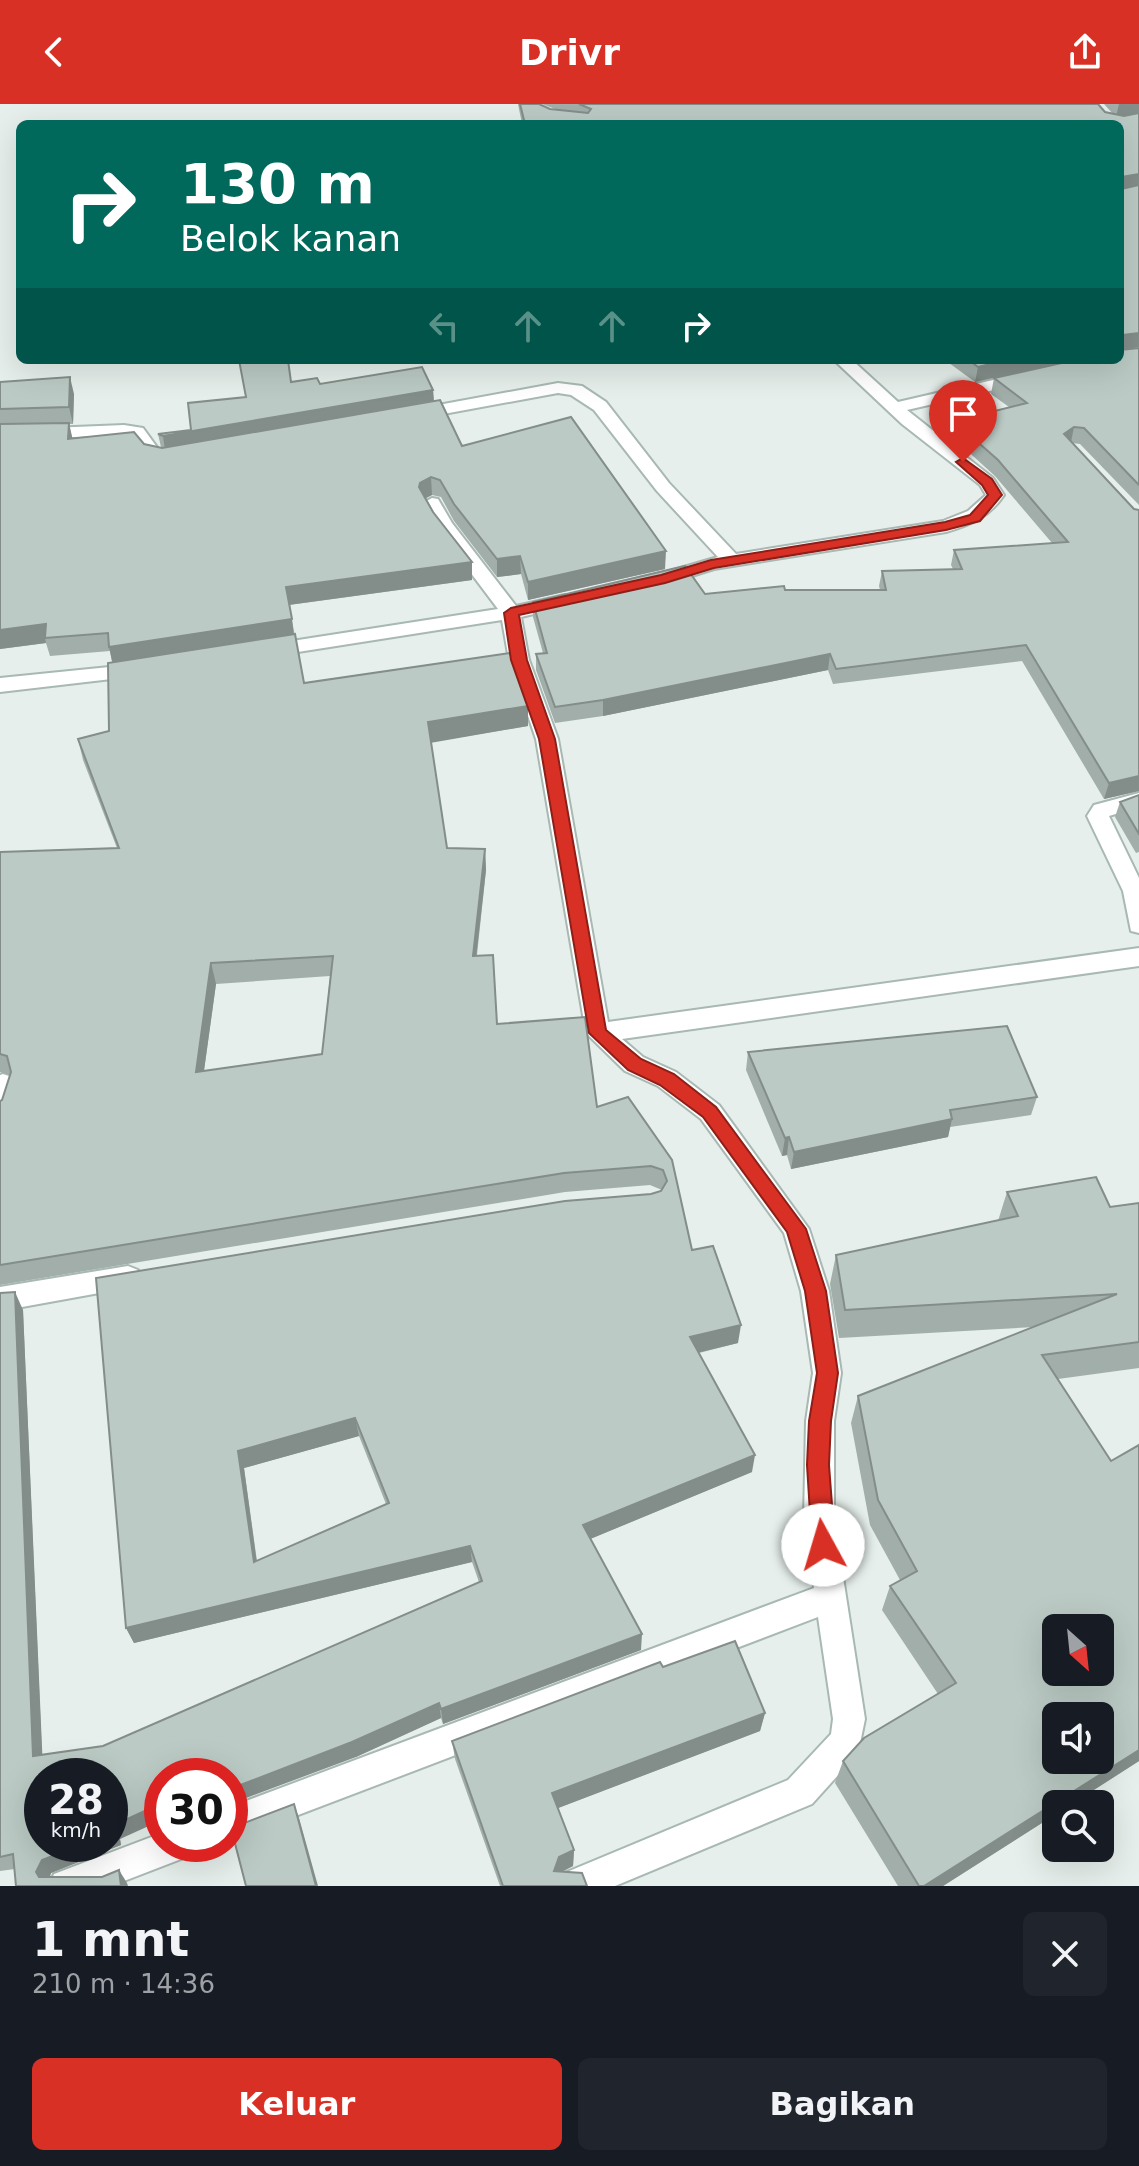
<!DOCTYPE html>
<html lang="id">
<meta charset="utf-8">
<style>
body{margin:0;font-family:"DejaVu Sans",sans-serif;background:#20242c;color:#f1f3f6;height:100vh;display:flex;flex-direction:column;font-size:30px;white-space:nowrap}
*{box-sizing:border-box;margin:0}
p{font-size:26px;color:#9ea1a6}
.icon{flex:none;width:44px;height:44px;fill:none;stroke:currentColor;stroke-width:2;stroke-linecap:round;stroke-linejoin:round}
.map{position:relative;height:1782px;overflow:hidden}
.drawer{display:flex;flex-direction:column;background:#171b24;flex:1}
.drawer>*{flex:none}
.hud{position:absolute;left:16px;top:16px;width:1108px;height:244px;border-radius:12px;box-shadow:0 8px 32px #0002;background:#00695c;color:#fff;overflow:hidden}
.needle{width:52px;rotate:153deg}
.tools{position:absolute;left:1042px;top:1510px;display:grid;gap:16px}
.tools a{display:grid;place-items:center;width:72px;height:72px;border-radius:12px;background:#171b24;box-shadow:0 8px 32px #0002;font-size:40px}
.speed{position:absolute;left:24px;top:1654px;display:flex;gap:16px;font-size:40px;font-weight:700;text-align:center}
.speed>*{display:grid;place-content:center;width:104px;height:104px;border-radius:50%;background:#171b24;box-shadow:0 8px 32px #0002;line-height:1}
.speed small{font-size:20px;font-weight:400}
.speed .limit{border:12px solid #d22;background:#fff;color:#111}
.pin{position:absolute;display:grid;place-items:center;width:68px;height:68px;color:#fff;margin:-82px -34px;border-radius:50% 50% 50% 0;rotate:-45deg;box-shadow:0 0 8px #0007}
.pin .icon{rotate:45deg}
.me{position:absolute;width:88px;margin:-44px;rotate:354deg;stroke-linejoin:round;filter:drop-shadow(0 0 6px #0008)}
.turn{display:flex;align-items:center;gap:28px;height:168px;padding:0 32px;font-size:36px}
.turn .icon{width:104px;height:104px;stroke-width:2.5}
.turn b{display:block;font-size:56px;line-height:68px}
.lanes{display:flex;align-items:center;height:76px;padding:0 32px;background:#0003;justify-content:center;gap:40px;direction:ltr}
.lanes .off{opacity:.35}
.round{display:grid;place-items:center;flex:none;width:84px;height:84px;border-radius:12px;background:#20242c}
.summary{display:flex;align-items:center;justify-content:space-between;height:136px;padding:0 32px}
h1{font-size:48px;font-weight:600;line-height:60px}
.primary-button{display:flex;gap:16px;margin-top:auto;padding:16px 32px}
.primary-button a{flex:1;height:92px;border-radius:12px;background:#d93025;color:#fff;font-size:32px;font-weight:600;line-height:92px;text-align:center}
.primary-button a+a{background:#20242c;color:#f1f3f6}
header{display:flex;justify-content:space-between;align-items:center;height:104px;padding:0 32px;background:#d93025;color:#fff;font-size:36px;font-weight:600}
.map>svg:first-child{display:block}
</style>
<header><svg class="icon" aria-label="back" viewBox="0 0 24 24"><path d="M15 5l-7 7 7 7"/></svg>Drivr<svg class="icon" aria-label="share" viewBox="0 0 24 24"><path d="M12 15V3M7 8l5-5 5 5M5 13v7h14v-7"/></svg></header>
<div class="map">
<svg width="1139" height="1782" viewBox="0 0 1139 1782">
<rect width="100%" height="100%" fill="#e6efeb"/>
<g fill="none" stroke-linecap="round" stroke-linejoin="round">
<defs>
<g id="minor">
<path d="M834,256H852L898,298L1023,269L1029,270L1031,274L1029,278L907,306L993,374L1004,391C989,413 971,421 946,428L714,465L660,482L653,480L650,476L653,472L718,453L657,387L594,306L571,291L558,289L411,316L402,311L411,306L558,279L582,282L606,298L669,379L736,450L943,417L968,407L986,391L980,381L902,320Z"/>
<polygon points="124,321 143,324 159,346 180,348 183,352 174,357 148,355 131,332 124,331 0,336 0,326"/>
<polygon points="432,394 438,395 452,419 516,502 565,491 575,497 572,501 521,513 529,556 558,635 608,918 1139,844 1139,862 622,935 643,953 676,968 719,1001 809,1125 829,1187 841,1269 834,1317 834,1415 865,1615 858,1649 812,1700 615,1782 557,1782 562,1770 788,1676 831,1630 833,1615 818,1513 230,1737 230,1703 814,1484 804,1415 806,1317 813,1269 801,1187 784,1129 701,1015 658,982 625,967 586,929 536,635 509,556 502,516 266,553 256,547 266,541 498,505 437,424 423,399"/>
<polygon points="139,560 146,561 149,566 146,571 0,588 0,574"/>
<polygon points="1139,689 1139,703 1109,712 1139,774 1139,829 1131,827 1123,787 1087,712 1094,701"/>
<path d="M3,970L12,973C18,984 15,1002 9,1013L0,1016V971Z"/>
<polygon points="128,1162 138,1166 142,1174 138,1182 0,1207 0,1183"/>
<polygon points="162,1729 162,1740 194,1740 189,1752 111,1782 49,1782 54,1770"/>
</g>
</defs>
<use href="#minor" stroke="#a8b8b2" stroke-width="4"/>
<use href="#minor" fill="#fff" fill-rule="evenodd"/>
</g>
<g fill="#a1aea9" fill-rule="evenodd">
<polygon points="518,0 539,0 550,5 558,6 542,0 1098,0 1105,8 1113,10 1104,0 1139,0 1139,243 1122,246 1139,244 1139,401 1080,340 1072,339 1139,687 1104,695 1022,557 833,580 828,566 603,612 555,619 536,566 536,550 543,549 533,513 533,498 785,486 880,486 879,482 882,467 953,465 951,461 954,446 1052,439 995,372 951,332 954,317 1009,303 991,290 994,274 1120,256 1120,20 522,20"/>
<polygon points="945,256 1072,256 975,278"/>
<path d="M0,278L74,290L73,320H69L72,334L144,340L163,344L161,343L158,330L191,326L245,293L291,278L433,286L434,298L462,342L665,465L528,496L521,470L497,473L454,417L441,393L432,391L426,394L472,476L289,501L304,579L528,602V622L431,638L447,744L485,745L486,766L477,851L497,920L597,1003L672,1056L692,1146L738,1239L699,1249L752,1368L590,1435L641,1546L443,1620L441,1614L356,1653L230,1672L120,1735L121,1741L51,1769L50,1773L127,1779L16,1782L15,1765L0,1767V1189L23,1206L42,1651L103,1642L479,1478L472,1458L134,1539L126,1524L96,1174L651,1090L662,1086L650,1081L565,1088L0,1181V997L2,996L10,971L0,968V748L117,744L83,656L78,635L109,627L112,558L110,547L50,552L46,539L0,545ZM330,872L322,950L204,967L216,880ZM359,1332L386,1400L257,1457L244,1364Z"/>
<polygon points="1139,691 1139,748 1136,749 1115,713 1120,698"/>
<polygon points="748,948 1037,993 1031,1011 950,1023 948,1033 791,1065 787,1051 782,1052 746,966"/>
<polygon points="1007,1088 1110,1103 1139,1099 1139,1264 1058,1275 1111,1357 1139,1341 1139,1657 1072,1700 1056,1700 1056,1710 943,1782 898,1782 835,1679 843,1657 938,1590 882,1506 890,1482 900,1476 870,1421 851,1319 858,1292 1034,1223 839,1234 830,1180 836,1151 998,1117"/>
<polygon points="663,1563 765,1609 760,1627 558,1704 574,1746 573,1762 562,1768 587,1782 500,1782 455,1655 452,1637"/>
</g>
<g fill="#838d89">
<polygon points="1119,0 1139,0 1139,10 1116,13"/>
<polygon points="1139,70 1139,84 1120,87 1121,73"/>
<polygon points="1139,229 1139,243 1120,246 1120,241 1123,231"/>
<polygon points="1007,256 1072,256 975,278 978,263"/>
<polygon points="70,273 74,290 73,320 69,303"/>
<polygon points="433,286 434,299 165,346 163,332"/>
<polygon points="69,319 73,337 68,335"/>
<polygon points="1074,323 1071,338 1064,330"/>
<polygon points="431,373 432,391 422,396 419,383 420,379"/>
<polygon points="666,447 665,465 528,496 528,478"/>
<polygon points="520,452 521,470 497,473 497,455"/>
<polygon points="472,458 472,476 288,501 286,483"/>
<polygon points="292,515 294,533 113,561 109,543"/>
<polygon points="46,520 45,534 46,539 0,545 0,526"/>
<polygon points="830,550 828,566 603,612 603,596"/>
<polygon points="528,602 528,622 430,639 428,618"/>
<polygon points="1139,672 1139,687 1104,695 1109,679"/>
<polygon points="485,745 486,766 474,872 473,852"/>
<polygon points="211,859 216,880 201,988 196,968"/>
<polygon points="952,1015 948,1033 791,1065 794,1048"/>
<polygon points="789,1033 787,1051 782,1052 785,1034"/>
<polygon points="15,1188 23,1206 43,1666 33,1652"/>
<polygon points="741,1221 738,1239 688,1251 690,1233"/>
<polygon points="355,1314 359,1332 244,1364 259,1475 254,1458 238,1347"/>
<polygon points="755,1351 752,1368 583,1438 583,1421"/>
<polygon points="470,1442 472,1458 134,1539 126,1524"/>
<polygon points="642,1530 641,1546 443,1620 441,1605"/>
<polygon points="439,1599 441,1614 356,1653 230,1700 230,1685"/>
<polygon points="765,1609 760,1627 553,1706 552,1689"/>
<polygon points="1139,1646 1139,1657 1072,1700 1056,1700 1056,1710 943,1782 924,1782"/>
<polygon points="162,1699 162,1716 120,1735 121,1741 51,1769 46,1781 36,1768 42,1756 83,1740 110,1740 110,1729 112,1722"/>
<polygon points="294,1700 299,1714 318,1782 316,1782"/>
<polygon points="574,1746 573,1762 559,1769 554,1767 559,1753"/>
<polygon points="119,1766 127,1779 128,1782 121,1782"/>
</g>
<g fill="#bbcac4" stroke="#838d89" stroke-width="2" fill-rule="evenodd">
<polygon points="520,0 539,0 550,5 588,9 591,5 579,0 1098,0 1105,8 1124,12 1139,9 1139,70 1121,73 1121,85 1139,81 1139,229 1123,231 1120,238 1120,20 525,20"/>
<polygon points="1139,244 1139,381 1084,324 1074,323 1064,330 1134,405 1139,406 1139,672 1109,679 1026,541 836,565 830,550 603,596 555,603 536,550 547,549 533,498 685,462 705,490 784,482 785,486 886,486 882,467 962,465 954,446 1068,438 998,356 954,317 1027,299 994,274 1075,256 1120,256 1120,246"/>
<polygon points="239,256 288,256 291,278 317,274 320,280 422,263 433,286 163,332 158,330 191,326 188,299 246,293"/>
<polygon points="969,256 1007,256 978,263"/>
<polygon points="70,273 69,303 0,305 0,278"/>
<polygon points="440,296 462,342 571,313 666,447 528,478 520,452 497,455 454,400 440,376 431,373 420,379 419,383 433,408 472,458 286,483 292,515 109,543 108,529 45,534 46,520 0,526 0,320 69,319 68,335 134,328 144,340 162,344"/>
<path d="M295,530L304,579L510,549L528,602L428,618L447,744L485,745L473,852L493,851L497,920L585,913L597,1003L628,993L672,1056L692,1146L713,1142L741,1221L690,1233L755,1351L583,1421L642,1530L441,1605L439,1599L352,1638L230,1685V1672H162V1699L112,1722L113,1728L110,1729V1672H42V1740H83L42,1756L36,1768L39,1773H102L119,1766L121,1782H16L13,1750L0,1753V1189L15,1188L33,1652L103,1642L482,1477L470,1442L126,1524L96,1174L565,1097L651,1090L661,1087L667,1077L663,1066L651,1062L564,1069L0,1161V997L2,996L11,968L7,952L0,950V748L119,744L78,635L109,627L108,559ZM333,852L322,950L196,968L211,859ZM355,1314L389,1399L254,1458L238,1347Z"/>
<polygon points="1139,691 1139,730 1120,698"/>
<polygon points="1007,922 1037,993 950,1006 952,1015 794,1048 789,1033 785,1034 748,948"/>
<path d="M1096,1073L1110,1103L1139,1099V1238L1042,1251L1111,1357L1139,1341V1646L924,1782H919L843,1657L864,1634L956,1579L890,1482L917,1467L878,1396L858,1292L1117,1190L845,1206L836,1151L1018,1112L1007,1088ZM1056,1524H1100V1568H1056ZM1056,1612H1100V1656H1056Z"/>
<polygon points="735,1537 765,1609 552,1689 574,1746 559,1753 554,1767 582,1769 587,1782 503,1782 452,1637 660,1558 663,1563"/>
<polygon points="294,1700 316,1782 246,1782 231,1724"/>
</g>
<polygon fill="#d93025" stroke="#8d1f18" stroke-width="2" points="963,354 992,375 1002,391 980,417 946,426 714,464 665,479 519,511 527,556 555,635 606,926 641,955 674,970 716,1003 806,1125 826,1187 838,1269 831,1317 829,1361 835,1441 831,1449 823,1452 815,1449 812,1441 807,1361 809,1317 817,1269 805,1187 787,1128 703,1013 660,981 628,966 589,929 539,635 511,556 504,509 511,504 661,471 711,456 945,418 970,411 988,391 982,381 956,358"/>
</svg>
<div class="tools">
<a><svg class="needle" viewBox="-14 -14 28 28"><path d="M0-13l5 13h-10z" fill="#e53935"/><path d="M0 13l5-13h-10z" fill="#9ea1a6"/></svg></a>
<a><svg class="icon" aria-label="sound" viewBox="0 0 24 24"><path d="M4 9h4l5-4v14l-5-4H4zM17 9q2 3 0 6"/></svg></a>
<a><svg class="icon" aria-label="search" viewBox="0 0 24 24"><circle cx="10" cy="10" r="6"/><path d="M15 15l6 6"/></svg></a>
</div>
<div class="speed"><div>28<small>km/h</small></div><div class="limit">30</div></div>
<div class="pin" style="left:963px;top:358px;background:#d93025"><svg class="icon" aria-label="arrive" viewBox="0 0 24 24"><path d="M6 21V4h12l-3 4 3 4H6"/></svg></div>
<svg class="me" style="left:823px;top:1441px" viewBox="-20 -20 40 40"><circle r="19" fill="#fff"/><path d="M0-13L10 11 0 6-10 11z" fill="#d93025"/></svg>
<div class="hud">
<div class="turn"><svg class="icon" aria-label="right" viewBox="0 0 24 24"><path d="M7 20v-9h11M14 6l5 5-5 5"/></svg><div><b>130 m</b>Belok kanan</div></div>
<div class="lanes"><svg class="icon off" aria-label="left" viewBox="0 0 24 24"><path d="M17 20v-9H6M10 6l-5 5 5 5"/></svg><svg class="icon off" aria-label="ahead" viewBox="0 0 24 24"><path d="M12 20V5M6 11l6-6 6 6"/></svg><svg class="icon off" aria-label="ahead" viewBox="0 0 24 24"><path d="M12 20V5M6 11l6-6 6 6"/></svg><svg class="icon" aria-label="right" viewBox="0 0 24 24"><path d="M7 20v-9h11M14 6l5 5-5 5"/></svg></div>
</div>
</div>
<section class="drawer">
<div class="summary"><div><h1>1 mnt</h1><p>210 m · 14:36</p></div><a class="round"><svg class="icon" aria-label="close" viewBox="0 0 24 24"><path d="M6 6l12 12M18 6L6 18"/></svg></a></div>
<div class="primary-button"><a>Keluar</a><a>Bagikan</a></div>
</section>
